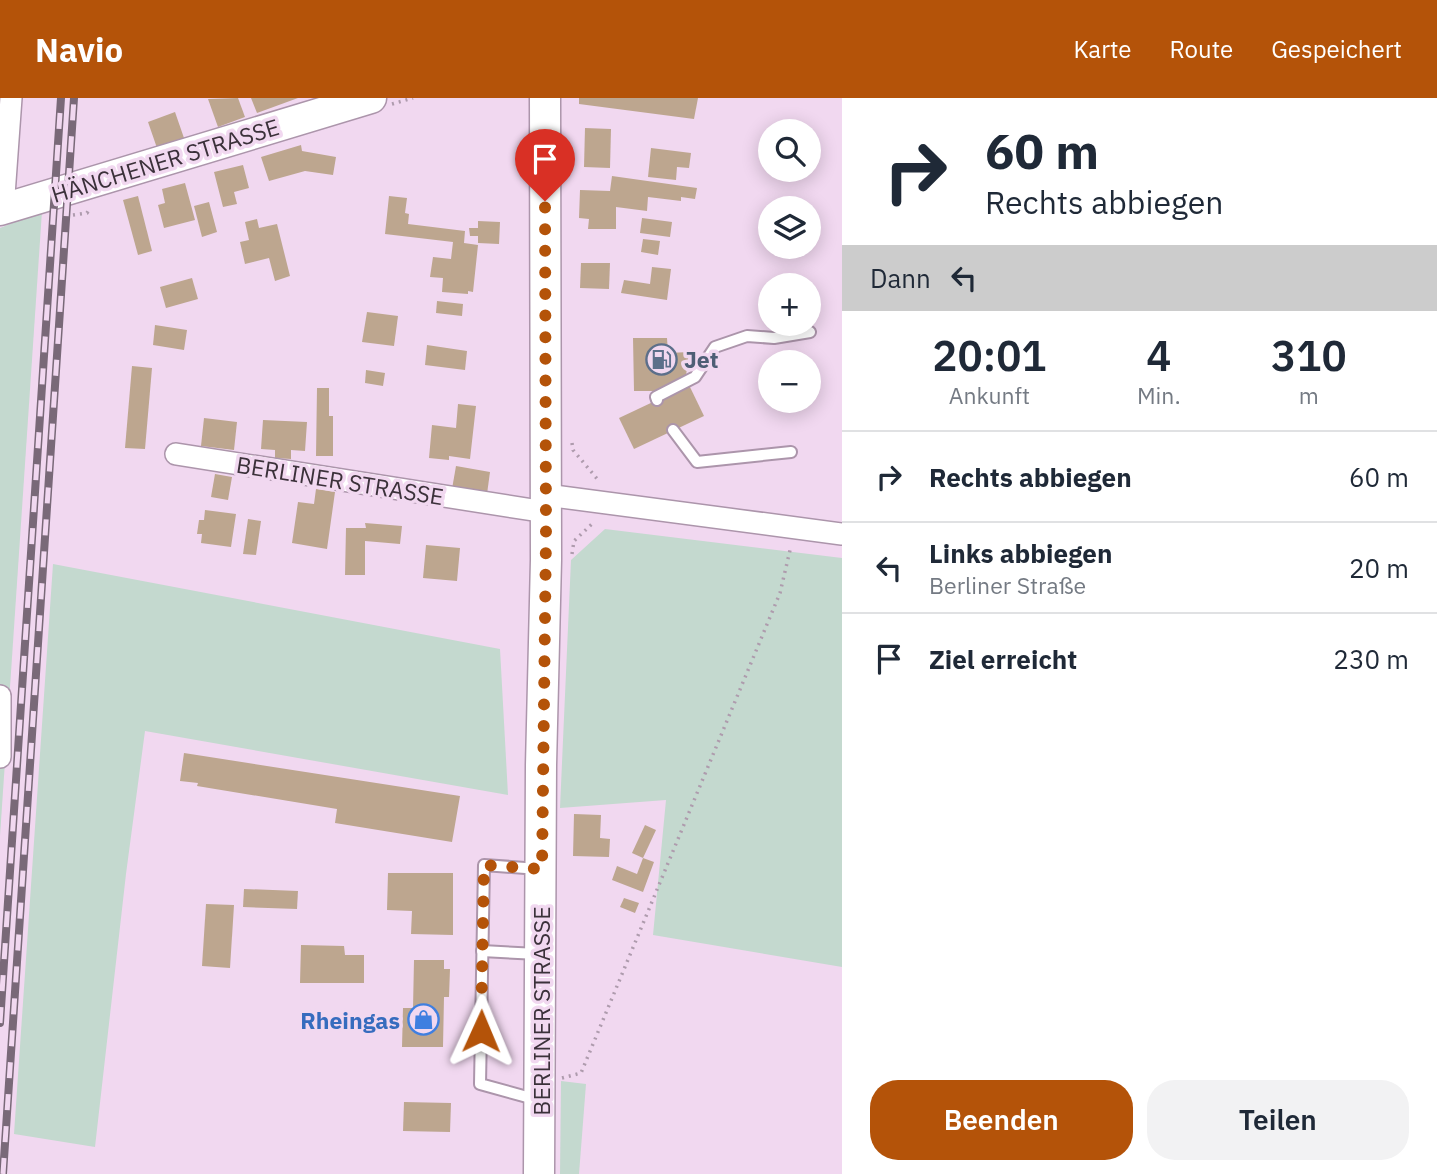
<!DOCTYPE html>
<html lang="de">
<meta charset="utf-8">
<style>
body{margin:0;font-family:"IBM Plex Sans",sans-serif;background:#f2f2f3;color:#1f2937;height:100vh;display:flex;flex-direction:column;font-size:26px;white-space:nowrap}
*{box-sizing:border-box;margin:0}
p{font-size:23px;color:#747a83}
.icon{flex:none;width:38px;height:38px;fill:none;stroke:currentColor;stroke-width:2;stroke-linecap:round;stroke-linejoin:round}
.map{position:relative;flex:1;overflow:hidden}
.drawer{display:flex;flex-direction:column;background:#fff;width:595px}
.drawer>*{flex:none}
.top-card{background:#fff;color:#1f2937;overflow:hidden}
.fabs{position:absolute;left:758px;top:21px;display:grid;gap:14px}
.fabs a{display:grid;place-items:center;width:63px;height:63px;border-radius:50%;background:#fff;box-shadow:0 4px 18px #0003;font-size:35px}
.pin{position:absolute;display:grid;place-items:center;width:60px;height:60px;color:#fff;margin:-72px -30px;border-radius:50% 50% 50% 0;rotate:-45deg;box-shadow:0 0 7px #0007}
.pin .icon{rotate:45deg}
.me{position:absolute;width:77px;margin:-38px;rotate:1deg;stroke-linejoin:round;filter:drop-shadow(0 0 5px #0008)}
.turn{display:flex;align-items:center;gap:24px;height:147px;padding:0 28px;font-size:32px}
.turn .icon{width:91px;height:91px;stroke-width:2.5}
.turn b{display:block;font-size:49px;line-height:60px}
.then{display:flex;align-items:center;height:66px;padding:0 28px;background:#0003;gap:14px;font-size:26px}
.eta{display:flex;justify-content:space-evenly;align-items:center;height:119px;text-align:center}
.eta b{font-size:42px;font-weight:600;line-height:49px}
.cta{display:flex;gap:14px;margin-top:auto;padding:14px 28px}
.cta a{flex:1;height:80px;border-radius:28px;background:#b45309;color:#fff;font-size:28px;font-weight:600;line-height:80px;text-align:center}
.cta a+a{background:#f2f2f3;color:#1f2937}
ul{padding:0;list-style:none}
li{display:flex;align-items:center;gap:21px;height:91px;padding:0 28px;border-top:2px solid #e0e1e3}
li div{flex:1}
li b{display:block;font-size:26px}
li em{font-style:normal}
header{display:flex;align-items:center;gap:42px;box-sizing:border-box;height:98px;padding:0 35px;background:#b45309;color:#fff}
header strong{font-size:33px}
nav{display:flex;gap:38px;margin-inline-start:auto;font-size:24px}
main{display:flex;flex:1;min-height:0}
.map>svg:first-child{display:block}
</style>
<header>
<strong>Navio</strong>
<nav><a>Karte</a><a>Route</a><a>Gespeichert</a></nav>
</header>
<main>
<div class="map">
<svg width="842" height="1076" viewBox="0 0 842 1076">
<rect width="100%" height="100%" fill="#f1d8f0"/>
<g fill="#c4d9cf">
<polygon points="42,113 0,738 0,130"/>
<polygon points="605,431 842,460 842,869 653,837 666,702 560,710 571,462"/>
<polygon points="53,466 500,551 508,697 145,633 126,776 95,1049 14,1036"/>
<polygon points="561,983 586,986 579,1076 560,1076"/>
</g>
<g fill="#bda68f">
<polygon points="238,0 245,19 218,29 208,1"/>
<polygon points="251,0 298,0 257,15"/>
<polygon points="579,0 698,0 694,21 579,6"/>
<polygon points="175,14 184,40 157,50 148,24"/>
<polygon points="585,30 611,31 610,70 584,69"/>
<polygon points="301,47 302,53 336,59 333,77 305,73 269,83 261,59"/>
<polygon points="651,50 691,55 689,70 677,69 676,82 648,79"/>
<polygon points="243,67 249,90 234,94 237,106 223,109 214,74"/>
<polygon points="612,78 697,90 695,101 681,99 681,103 648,99 647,113 616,109 616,131 588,131 589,121 579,120 580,92 610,93"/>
<polygon points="185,85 195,122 164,130 158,107 165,105 162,91"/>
<polygon points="138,98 152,153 138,157 123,102"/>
<polygon points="389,98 407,100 405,115 409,116 408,126 465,133 464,145 478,147 473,194 468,193 468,196 442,194 443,180 430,179 433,159 451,161 453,144 385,136"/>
<polygon points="209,104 217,134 202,139 194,108"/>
<polygon points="642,120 672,124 670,139 640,135"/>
<polygon points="257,121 259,130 277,126 290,178 275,183 269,160 245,166 240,144 249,142 245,124"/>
<polygon points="478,123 500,124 499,146 478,145 478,138 470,138 469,130 478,130"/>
<polygon points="643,141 660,143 658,157 641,154"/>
<polygon points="581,165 610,165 609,191 580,190"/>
<polygon points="652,169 671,171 667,202 621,195 624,182 650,186"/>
<polygon points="192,180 198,201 166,210 160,189"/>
<polygon points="437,203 463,206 462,218 436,215"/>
<polygon points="367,214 398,218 394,248 362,244"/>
<polygon points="155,227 187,232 184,252 153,247"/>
<polygon points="633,240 667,240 668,255 689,254 686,278 654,293 634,293"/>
<polygon points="427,247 467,253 465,272 425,267"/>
<polygon points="132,268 152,270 145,351 125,350"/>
<polygon points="366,272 385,275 383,288 365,285"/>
<polygon points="689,287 704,318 634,351 619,320"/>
<polygon points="317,290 329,290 329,318 333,318 333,358 316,358"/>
<polygon points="458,306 476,308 470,361 449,358 449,362 429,360 432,327 456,330"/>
<polygon points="204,320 237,324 234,352 201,348"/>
<polygon points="263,322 307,324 305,353 291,352 291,361 275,360 275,352 261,351"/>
<polygon points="456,368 490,374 487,396 452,391"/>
<polygon points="215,376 232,379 228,402 211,399"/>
<polygon points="316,391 335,394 327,451 292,445 298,404 314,406"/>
<polygon points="205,412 236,416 231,449 201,445 202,436 197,436 199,422 204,422"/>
<polygon points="248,421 261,423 256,457 243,456"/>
<polygon points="365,425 402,428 400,446 365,443 365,477 345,477 346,430 366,430"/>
<polygon points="426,447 460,450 457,483 423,480"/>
<polygon points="184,655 460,698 452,744 335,725 337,711 197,688 198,685 180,683"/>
<polygon points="574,716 601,717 600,740 610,741 609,759 573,758"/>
<polygon points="645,727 656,732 643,760 632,755"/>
<polygon points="643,760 654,764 643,794 612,782 617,768 637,776"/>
<polygon points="388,775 453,775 453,837 411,836 412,813 387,812"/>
<polygon points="244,791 298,793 297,811 243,809"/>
<polygon points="624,800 639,805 635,815 620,809"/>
<polygon points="206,806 234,807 230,870 202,868"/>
<polygon points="301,847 344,848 345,857 364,857 364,885 300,885"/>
<polygon points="414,862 444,862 444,871 450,871 449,899 444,899 443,949 402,949 403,910 413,910"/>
<polygon points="404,1004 451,1005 450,1034 403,1033"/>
</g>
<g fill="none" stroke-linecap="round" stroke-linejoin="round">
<defs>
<g id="service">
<polyline points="657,302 656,299 695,279 715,249 747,238 774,240 810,234"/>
<polyline points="673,332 697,364 791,354"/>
<polyline points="482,853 538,856"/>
<polyline points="538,1002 480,986 484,767 539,771"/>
</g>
<g id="minor">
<polyline points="3,111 11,0"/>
<polyline points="176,356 546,414"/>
<polyline points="546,397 842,436"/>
<polyline points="0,598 0,659"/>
</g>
<g id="secondary">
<polyline points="0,112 371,0"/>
<polyline points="539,1076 541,667 546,462 545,0"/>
</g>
</defs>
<use href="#service" stroke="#ac95ab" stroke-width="14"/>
<use href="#minor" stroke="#ac95ab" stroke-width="24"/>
<use href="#secondary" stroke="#ac95ab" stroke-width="33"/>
<g stroke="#ae9bad" stroke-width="3.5" stroke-dasharray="2 5" stroke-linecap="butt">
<polyline points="392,6 413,0"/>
<polyline points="73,117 87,115 90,110"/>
<polyline points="572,345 573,352 599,383"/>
<polyline points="572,456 574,443 594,424"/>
<polyline points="562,980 581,975 780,495 791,448"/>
</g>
<use href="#service" stroke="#fff" stroke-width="10"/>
<use href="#minor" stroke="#fff" stroke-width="21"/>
<use href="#secondary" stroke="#fff" stroke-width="30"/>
<defs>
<g id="rail">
<polyline points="0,925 61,0"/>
<polyline points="3,1076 74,0"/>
</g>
</defs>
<use href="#rail" stroke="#796978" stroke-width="8"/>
<use href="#rail" stroke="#f1d8f0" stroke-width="5" stroke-dasharray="16" stroke-linecap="butt"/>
</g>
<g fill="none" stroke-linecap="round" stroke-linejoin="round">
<polyline stroke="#b45309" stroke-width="12" stroke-dasharray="0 21.6" points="481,933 484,767 542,771 546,438 545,103"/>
</g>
<defs>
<symbol id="fuel-ring" viewBox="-11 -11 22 22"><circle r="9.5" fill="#f1d8f0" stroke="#5c6f8a" stroke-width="1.5"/><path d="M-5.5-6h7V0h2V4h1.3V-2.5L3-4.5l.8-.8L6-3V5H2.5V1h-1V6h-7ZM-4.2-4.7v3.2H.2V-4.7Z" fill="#5c6f8a"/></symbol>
<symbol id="shop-ring" viewBox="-11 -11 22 22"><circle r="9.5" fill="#f1d8f0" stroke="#3f7fe0" stroke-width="1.5"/><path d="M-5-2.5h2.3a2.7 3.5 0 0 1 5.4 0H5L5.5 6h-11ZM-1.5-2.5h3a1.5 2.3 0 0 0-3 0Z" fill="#3f7fe0"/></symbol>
</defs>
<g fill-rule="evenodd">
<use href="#fuel-ring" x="644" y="244" width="35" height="35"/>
<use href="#shop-ring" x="406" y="904" width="35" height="35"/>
</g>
<g text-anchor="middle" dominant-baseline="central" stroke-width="7" stroke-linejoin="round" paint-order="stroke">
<g font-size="23" fill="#3b313a" stroke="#f1d8f0">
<text transform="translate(165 62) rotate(-17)">HÄNCHENER STRASSE</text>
<text transform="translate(340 382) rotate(9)">BERLINER STRASSE</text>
<text transform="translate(541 913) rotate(-90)">BERLINER STRASSE</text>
</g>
<g font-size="23" font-weight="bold" fill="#4e5e75" stroke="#f1d8f0" text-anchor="start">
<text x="684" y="261">Jet</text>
</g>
<g font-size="23" font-weight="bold" fill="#366cbe" stroke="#f1d8f0" text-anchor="end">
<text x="400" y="922">Rheingas</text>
</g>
</g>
</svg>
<div class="fabs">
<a><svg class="icon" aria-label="search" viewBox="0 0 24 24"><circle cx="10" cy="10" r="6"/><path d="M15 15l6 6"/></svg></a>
<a><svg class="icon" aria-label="layers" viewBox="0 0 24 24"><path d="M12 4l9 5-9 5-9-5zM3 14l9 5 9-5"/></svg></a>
<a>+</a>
<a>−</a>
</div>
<div class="pin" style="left:545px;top:103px;background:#d93025"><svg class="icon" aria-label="arrive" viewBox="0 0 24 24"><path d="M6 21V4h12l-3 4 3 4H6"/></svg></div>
<svg class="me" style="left:481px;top:933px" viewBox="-20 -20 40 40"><path d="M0-17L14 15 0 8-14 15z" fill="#b45309" stroke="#fff" stroke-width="4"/></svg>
</div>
<section class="drawer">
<div class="top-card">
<div class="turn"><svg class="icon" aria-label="right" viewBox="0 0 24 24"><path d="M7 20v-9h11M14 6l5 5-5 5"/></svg><div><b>60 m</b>Rechts abbiegen</div></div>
<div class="then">Dann<svg class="icon" aria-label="left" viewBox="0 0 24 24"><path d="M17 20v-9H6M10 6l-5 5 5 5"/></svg></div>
</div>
<div class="eta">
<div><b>20:01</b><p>Ankunft</p></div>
<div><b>4</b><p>Min.</p></div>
<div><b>310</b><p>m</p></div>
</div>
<ul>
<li><svg class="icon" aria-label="right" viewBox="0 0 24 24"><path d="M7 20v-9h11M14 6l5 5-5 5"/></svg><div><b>Rechts abbiegen</b></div><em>60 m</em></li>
<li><svg class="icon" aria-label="left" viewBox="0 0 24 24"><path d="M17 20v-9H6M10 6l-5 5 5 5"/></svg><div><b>Links abbiegen</b><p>Berliner Straße</p></div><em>20 m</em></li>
<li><svg class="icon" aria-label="arrive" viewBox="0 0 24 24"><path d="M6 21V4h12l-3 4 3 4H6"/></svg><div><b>Ziel erreicht</b></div><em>230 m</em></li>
</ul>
<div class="cta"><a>Beenden</a><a>Teilen</a></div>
</section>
</main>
